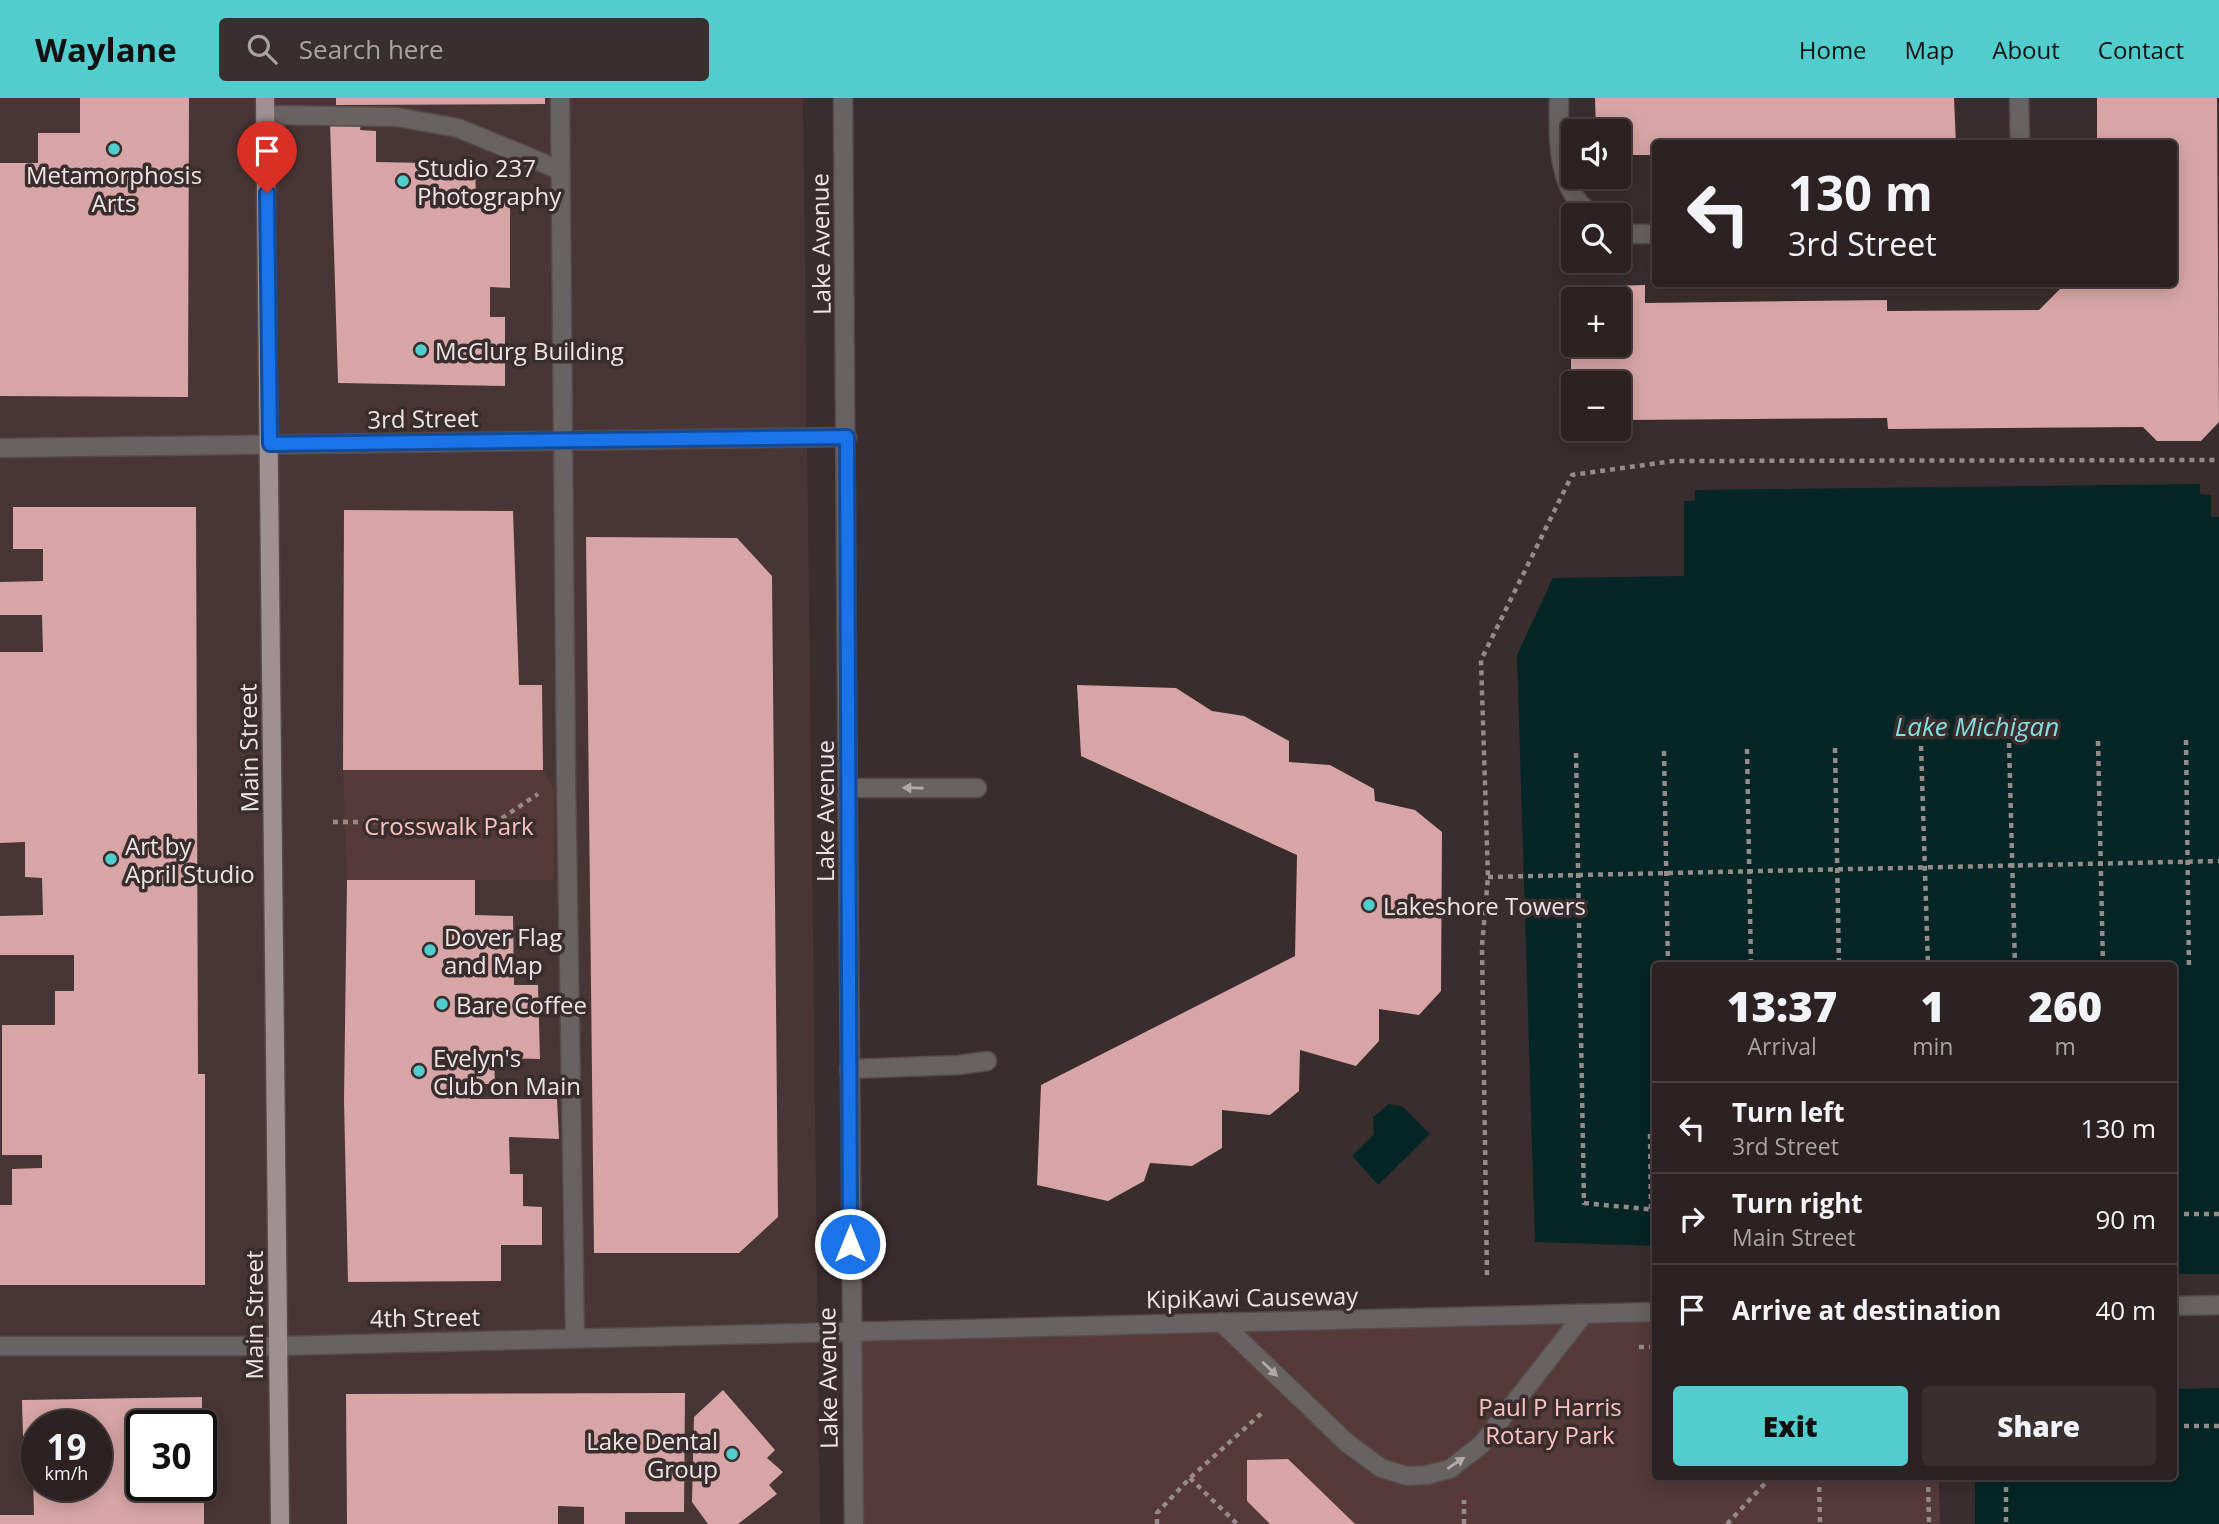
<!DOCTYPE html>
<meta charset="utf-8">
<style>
body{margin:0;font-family:"Open Sans",sans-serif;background:#382f2f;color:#f1f3f6;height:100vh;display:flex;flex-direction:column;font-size:26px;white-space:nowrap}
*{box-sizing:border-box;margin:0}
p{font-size:23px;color:#a6a4a5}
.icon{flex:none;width:38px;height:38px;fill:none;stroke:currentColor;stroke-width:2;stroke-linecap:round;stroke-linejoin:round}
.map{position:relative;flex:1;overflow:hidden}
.sheet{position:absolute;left:1652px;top:864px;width:525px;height:518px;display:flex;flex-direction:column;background:#2c2222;border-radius:7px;box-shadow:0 4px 18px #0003,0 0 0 2px #483f40}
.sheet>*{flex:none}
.banner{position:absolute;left:1652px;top:42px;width:525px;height:147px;border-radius:7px;box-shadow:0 4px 18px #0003,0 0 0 2px #483f40;background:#2c2222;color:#f1f3f6;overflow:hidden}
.controls{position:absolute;left:1561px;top:21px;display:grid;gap:14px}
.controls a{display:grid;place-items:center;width:70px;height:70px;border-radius:7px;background:#2c2222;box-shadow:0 4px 18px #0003,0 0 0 2px #483f40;font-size:35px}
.speed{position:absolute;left:21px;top:1312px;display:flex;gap:14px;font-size:35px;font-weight:700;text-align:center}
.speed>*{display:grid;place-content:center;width:91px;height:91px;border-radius:50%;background:#2c2222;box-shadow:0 4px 18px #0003,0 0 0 2px #483f40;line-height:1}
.speed small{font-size:18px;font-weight:400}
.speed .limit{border:4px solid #111;border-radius:10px;background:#fff;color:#111}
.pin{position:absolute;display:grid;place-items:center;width:60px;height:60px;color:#fff;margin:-72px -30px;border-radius:50% 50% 50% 0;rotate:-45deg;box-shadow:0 0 7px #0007}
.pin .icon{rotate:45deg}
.me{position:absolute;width:77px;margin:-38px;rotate:0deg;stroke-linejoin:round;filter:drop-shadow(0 0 5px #0008)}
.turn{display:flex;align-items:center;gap:24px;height:147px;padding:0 21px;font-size:32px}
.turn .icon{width:91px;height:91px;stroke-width:2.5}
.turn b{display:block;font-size:49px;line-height:60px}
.eta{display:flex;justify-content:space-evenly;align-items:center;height:119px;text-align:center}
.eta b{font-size:42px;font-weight:800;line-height:49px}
.primary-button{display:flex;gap:14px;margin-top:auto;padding:14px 21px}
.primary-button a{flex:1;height:80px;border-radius:7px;background:#52cdcd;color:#111;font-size:28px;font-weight:800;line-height:80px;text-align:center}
.primary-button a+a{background:#382f2f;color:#f1f3f6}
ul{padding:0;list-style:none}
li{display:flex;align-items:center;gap:21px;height:91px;padding:0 21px;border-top:2px solid #483f40}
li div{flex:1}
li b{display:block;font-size:26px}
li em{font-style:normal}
header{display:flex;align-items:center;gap:42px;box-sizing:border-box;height:98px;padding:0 35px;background:#52cdcd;color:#111}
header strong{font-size:33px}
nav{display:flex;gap:38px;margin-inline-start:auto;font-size:24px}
.search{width:490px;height:63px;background:#382f2f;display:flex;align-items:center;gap:18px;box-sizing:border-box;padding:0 24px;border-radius:7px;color:#a6a4a5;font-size:26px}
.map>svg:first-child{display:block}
</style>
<header>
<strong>Waylane</strong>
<div class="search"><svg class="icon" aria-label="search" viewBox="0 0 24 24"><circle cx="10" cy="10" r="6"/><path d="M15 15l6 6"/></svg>Search here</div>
<nav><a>Home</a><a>Map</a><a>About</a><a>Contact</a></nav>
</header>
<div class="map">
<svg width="2219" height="1426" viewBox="0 0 2219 1426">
<rect width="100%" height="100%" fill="#3a2d2d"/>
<path fill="#483535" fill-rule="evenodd" d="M0,0H803L820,1426H0ZM37,1328H96V1388H37ZM142,1328H201V1388H142Z"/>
<g fill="#563939">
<polygon points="343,672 543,672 554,691 554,782 347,782"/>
<polygon points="1655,1216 1656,1379 1939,1379 1940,1426 853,1426 850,1232"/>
</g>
<g fill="#062525">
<polygon points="2200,386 2200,396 2211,397 2211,419 2219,419 2219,1176 2174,1176 2174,868 1656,868 1655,1148 1535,1144 1517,557 1553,480 1684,478 1684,403 1695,403 1695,392"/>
<polygon points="1389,1006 1403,1009 1430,1036 1378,1087 1352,1058 1374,1036 1373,1019"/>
<polygon points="2219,1290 2219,1426 1975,1426 1975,1379 2174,1379 2174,1291"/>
</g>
<g fill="#d7a5a5" fill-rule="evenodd">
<polygon points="80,0 189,0 188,299 0,298 0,65 38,65 38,35 80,35"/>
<polygon points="336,0 545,0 545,6 336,7"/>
<polygon points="1595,0 1954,0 1956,46 1656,46 1656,57 1619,57 1619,33 1596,33"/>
<polygon points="2097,0 2217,0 2219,324 2201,343 2157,343 2143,329 1888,331 1887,320 1627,322 1627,327 1619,327 1619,285 1571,285 1571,253 1583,252 1583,247 1619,247 1619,201 1589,201 1588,196 1607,196 1607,188 1645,187 1645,205 1887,202 1887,213 2039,212 2065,186 2174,186 2174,46 2097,46"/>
<polygon points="330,24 361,25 360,32 376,33 376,64 475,66 476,101 510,103 510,190 490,189 490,219 505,219 505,288 338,285"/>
<polygon points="13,409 196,409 198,976 205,976 205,1187 0,1187 0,1107 12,1107 12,1071 42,1070 42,1057 2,1057 2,927 55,927 55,893 74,893 74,857 0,857 0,818 43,817 42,780 25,779 25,744 0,745 0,554 43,554 42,517 0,517 0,484 43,483 43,451 13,451"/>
<polygon points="344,412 513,413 519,587 542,587 543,672 343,672"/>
<polygon points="586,439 737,440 772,478 778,1119 739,1155 594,1155"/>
<polygon points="1077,587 1176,590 1212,613 1244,618 1289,643 1289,664 1330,667 1374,691 1375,703 1415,712 1442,734 1441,893 1419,917 1379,911 1379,943 1356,968 1300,952 1299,993 1270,1017 1222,1012 1222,1050 1192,1068 1150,1065 1144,1083 1108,1103 1037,1087 1041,987 1295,858 1297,757 1081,658"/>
<polygon points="347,782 475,782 475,817 513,818 514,887 538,887 540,961 494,960 495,986 470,986 470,1001 557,1001 559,1041 509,1039 510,1076 523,1076 523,1108 542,1109 542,1147 501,1147 501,1183 348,1184 344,1002"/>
<polygon points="723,1292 775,1352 767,1360 783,1374 769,1387 777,1396 738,1426 708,1426 692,1404 694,1319"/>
<polygon points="685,1295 684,1414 625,1414 625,1426 584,1426 584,1409 558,1408 558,1426 347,1426 346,1296"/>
<path d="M202,1299V1328H142V1388H204V1426H0V1417H34L32,1339H23L22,1302ZM37,1328H96V1388H37Z"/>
<polygon points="1288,1361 1355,1426 1270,1426 1247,1403 1247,1362"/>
</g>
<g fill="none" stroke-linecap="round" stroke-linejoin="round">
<defs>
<g id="service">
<polyline points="560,0 566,679 575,1240"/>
<polyline points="266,17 397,19 458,30 560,72"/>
<polyline points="848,690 977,690"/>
<polyline points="849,971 959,967 987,963"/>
</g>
<g id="minor">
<path d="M843,0C849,475 846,951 854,1426"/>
<path d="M1559,0C1559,41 1555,91 1593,117"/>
<polyline points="2019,0 2020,46"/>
<polyline points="1619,132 1632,136 1656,136"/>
<polyline points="0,350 847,339"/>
<polyline points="2174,1208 2219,1207"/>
<polyline points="1221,1224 1347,1345 1381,1370 1407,1378 1427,1377 1450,1371 1482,1346 1584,1216"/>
<polyline points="0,1248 278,1248 1656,1214"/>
</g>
<polyline id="primary" points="265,0 280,1426"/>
</defs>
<use href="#service" stroke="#574a4a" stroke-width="21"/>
<use href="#minor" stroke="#574a4a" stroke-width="21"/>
<use href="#primary" stroke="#574a4a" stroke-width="21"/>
<g stroke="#968b8b" stroke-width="4.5" stroke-dasharray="5 5" stroke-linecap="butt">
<polyline points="2186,642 2189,872"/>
<polyline points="2098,643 2103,868"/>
<polyline points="2009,645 2015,868"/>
<polyline points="1921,648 1928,868"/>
<polyline points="1835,650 1839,868"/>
<polyline points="1747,651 1751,868"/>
<polyline points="1664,653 1668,868"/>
<polyline points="1576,655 1584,1105 1656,1112"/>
<polyline points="333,724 496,724 538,696"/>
<polyline points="1488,779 2219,763"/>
<polyline points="1650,1036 1651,1112"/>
<polyline points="2174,1116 2219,1116"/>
<polyline points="1487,1177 1482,848 1488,779 1481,562 1572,377 1673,363 2219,362"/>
<polyline points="1639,1249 1656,1249"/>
<polyline points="2174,1328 2219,1328"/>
<polyline points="1819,1379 1820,1426"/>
<polyline points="1928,1379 1929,1426"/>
<polyline points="2006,1379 2006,1426"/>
<polyline points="1190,1380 1237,1426"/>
<polyline points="1157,1426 1157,1415 1190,1380 1264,1313"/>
<polyline points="1464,1426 1464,1402"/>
<polyline points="1727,1426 1771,1379"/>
</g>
<use href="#service" stroke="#686262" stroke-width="18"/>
<use href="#minor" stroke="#686262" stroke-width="18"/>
<use href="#primary" stroke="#9f9191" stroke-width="18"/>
</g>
<defs><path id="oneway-solid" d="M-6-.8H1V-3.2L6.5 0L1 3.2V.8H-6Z" transform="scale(1.75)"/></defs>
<g fill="#b1aaaa">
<use href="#oneway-solid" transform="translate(913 690) rotate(-179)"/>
<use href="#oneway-solid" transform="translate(1270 1271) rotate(44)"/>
<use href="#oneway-solid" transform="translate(1456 1365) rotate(-34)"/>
</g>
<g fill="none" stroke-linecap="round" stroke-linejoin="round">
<defs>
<polyline id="route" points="267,95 270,346 847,339 850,1146"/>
</defs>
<use href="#route" stroke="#114b97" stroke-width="18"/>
<use href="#route" stroke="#1a73e8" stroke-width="12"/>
</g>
<g fill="#52cdcd" stroke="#3a2d2d" stroke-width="2.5">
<circle cx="114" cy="51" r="7"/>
<circle cx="403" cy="83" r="7"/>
<circle cx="421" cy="252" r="7"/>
<circle cx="111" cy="761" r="7"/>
<circle cx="1369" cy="807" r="7"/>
<circle cx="430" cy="852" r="7"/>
<circle cx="442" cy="906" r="7"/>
<circle cx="419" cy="973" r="7"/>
<circle cx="732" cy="1356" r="7"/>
</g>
<g text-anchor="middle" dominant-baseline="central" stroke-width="7" stroke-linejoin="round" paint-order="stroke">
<g font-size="24" fill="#ede4e4" stroke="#3a2d2d" text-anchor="start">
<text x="417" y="69">Studio 237<tspan x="417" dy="28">Photography</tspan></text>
<text x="114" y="76" text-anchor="middle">Metamorphosis<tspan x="114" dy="28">Arts</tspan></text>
<text x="435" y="252">McClurg Building</text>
<text x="125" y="747">Art by<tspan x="125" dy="28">April Studio</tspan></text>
<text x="1383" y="807">Lakeshore Towers</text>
<text x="444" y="838">Dover Flag<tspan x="444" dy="28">and Map</tspan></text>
<text x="456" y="906">Bare Coffee</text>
<text x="433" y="959">Evelyn's<tspan x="433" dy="28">Club on Main</tspan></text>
<text x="718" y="1342" text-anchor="end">Lake Dental<tspan x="718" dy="28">Group</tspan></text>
</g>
<g font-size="24" fill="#ede4e4" stroke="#3a2d2d">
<text transform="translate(820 146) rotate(-91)">Lake Avenue</text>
<text transform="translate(423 320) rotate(-1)">3rd Street</text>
<text transform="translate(248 650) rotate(-91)">Main Street</text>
<text transform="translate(824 713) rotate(-90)">Lake Avenue</text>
<text transform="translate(1252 1199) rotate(-1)">KipiKawi Causeway</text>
<text transform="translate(253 1217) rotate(-90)">Main Street</text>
<text transform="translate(425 1219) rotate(-1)">4th Street</text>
<text transform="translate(827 1280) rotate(-91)">Lake Avenue</text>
</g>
<g font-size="24" fill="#fdc0c0" stroke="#3a2d2d">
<text x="449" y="727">Crosswalk Park</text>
<text x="1550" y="1308">Paul P Harris<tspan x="1550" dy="28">Rotary Park</tspan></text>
</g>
<g font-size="26" font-style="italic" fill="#82dfde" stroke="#3a2d2d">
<text x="1977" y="628">Lake Michigan</text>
</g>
</g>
</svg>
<div class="controls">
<a><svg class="icon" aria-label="sound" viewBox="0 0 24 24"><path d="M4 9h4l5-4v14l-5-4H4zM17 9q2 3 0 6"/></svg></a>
<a><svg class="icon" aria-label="search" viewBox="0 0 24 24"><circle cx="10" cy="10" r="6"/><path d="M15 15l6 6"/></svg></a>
<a>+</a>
<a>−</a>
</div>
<div class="speed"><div>19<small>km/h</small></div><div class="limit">30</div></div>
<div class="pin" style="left:267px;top:95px;background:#d93025"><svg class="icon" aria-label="arrive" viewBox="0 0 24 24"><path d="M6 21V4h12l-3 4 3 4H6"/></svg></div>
<svg class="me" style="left:850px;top:1146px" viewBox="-20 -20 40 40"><circle r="17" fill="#1a73e8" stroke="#fff" stroke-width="3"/><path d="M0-11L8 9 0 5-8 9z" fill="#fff"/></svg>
<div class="banner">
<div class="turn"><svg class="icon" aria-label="left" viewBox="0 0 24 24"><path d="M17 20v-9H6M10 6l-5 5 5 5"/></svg><div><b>130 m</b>3rd Street</div></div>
</div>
<section class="sheet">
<div class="eta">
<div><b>13:37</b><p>Arrival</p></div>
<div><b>1</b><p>min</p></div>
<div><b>260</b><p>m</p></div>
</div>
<ul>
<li><svg class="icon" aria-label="left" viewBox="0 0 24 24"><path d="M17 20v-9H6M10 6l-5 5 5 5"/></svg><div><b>Turn left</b><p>3rd Street</p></div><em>130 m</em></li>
<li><svg class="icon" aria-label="right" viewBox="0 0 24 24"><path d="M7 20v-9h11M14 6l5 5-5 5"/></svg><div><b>Turn right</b><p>Main Street</p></div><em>90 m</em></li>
<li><svg class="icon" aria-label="arrive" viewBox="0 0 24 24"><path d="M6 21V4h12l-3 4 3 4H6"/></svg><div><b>Arrive at destination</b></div><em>40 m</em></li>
</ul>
<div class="primary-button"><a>Exit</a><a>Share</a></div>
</section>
</div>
